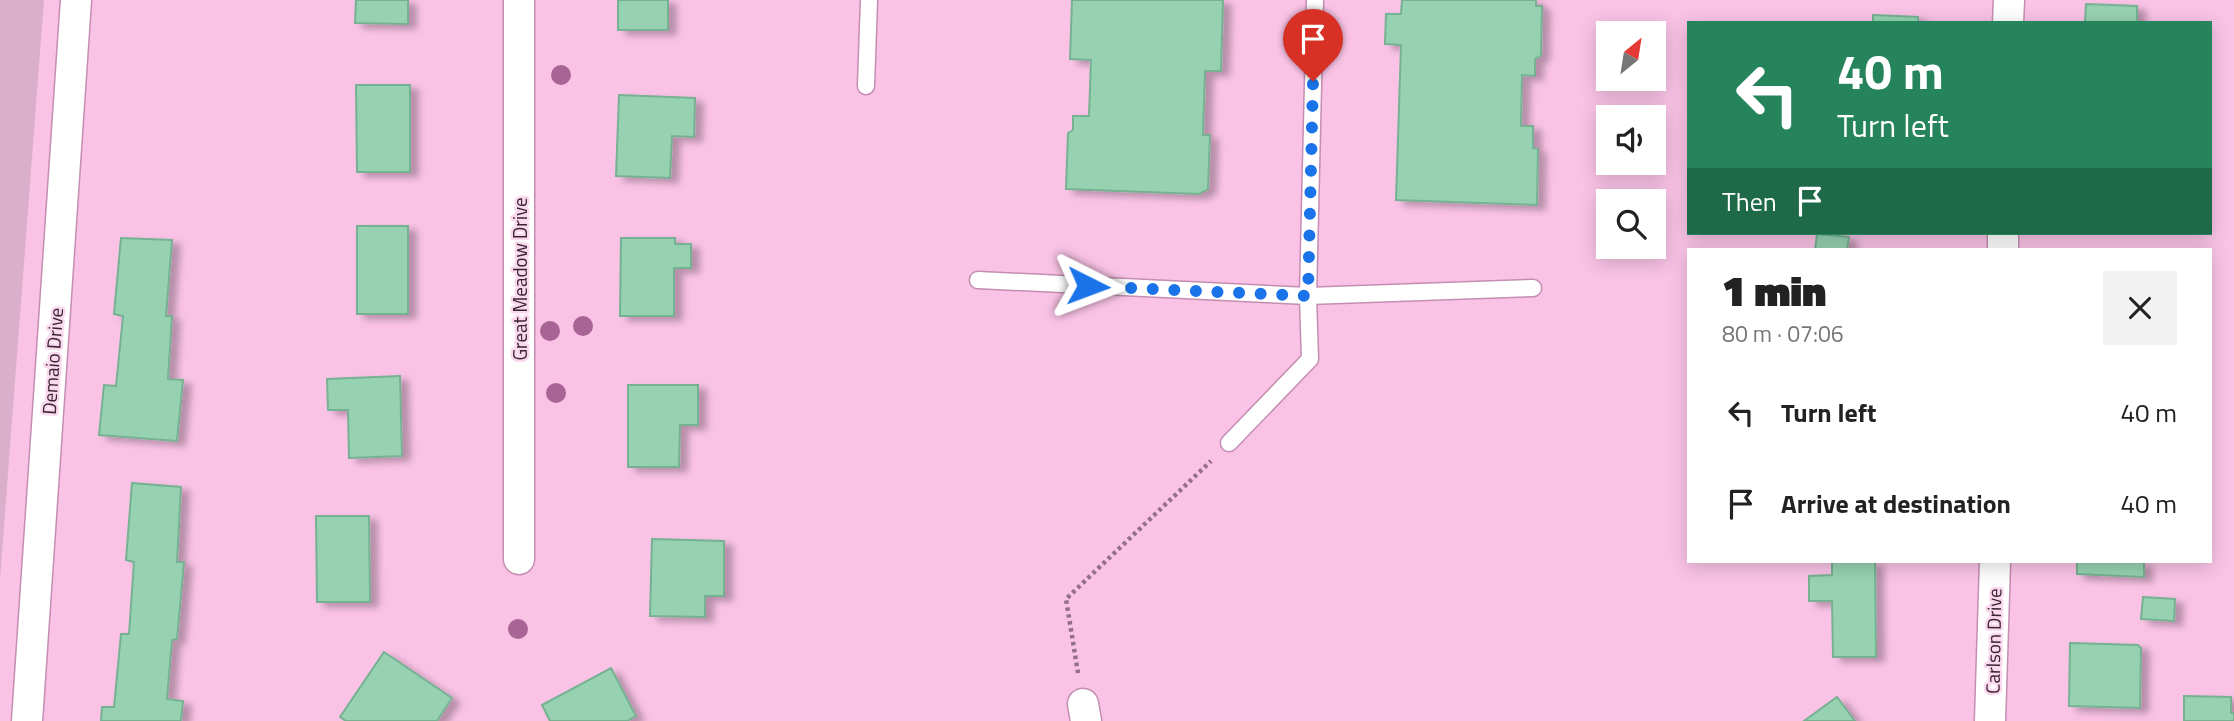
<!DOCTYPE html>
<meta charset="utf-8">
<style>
body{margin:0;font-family:"Titillium Web",sans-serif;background:#f2f2f2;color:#222;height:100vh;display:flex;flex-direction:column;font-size:26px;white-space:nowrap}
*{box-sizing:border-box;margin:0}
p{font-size:23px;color:#767676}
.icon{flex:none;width:38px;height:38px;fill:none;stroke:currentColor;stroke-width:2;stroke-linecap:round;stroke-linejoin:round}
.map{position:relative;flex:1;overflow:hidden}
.panel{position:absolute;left:1687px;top:248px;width:525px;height:315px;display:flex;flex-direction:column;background:#fff;border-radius:0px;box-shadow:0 4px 18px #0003}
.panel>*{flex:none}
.guide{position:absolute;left:1687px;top:21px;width:525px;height:214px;border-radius:0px;box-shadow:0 4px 18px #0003;background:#25845b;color:#fff;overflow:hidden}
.needle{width:46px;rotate:30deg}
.fabs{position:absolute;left:1596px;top:21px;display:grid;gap:14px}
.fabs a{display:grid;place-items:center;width:70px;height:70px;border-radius:0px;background:#fff;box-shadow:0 4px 18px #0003;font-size:35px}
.pin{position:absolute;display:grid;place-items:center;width:60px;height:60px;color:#fff;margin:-72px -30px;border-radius:50% 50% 50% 0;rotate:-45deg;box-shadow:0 0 7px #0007}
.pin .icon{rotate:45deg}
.me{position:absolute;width:77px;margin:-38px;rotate:93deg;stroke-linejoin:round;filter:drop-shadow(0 0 5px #0008)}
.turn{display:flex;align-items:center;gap:24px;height:147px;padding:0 35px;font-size:32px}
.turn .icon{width:91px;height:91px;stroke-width:2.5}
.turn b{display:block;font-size:49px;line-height:60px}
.then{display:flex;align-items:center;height:66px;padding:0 35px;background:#0003;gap:14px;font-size:26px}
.round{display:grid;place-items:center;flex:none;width:74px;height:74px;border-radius:0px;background:#f2f2f2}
.overview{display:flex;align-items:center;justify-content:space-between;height:119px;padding:0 35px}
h1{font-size:42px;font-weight:800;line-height:52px}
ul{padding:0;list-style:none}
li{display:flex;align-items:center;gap:21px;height:91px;padding:0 35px}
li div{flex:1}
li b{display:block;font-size:26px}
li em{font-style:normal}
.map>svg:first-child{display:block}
</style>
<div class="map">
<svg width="2234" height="721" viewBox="0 0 2234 721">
<defs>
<filter id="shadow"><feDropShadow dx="8" dy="4.5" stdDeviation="3.5" flood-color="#0004"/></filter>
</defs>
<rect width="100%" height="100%" fill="#fac3e6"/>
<polygon fill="#daafca" points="0,0 44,0 0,579"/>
<g fill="#96d2b2" stroke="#75b192" stroke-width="2" filter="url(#shadow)">
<polygon points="356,0 408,0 408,24 355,23"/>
<rect x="618" y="0" width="50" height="30"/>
<polygon points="1072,0 1223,0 1221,71 1205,71 1203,135 1210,135 1208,189 1199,194 1066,189 1068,133 1073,130 1073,116 1089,116 1091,60 1070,59"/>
<polygon points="1402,0 1536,0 1536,6 1542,6 1541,56 1535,59 1535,76 1522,75 1521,126 1533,126 1533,148 1538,149 1537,205 1396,200 1401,45 1385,44 1386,14 1401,14"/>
<polygon points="2086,4 2137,6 2137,23 2085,23"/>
<polygon points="1873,15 1918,17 1918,23 1873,23"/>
<polygon points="356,85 410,85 410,172 357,172"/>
<polygon points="619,95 695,98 694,137 672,136 670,178 616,176"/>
<rect x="357" y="226" width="51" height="88"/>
<polygon points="1817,234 1849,237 1847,250 1815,250"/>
<polygon points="121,238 172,240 166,316 172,316 168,379 183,380 177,441 99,435 104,385 116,386 123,316 114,314"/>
<polygon points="621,238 675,238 675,244 691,244 691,268 674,268 674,316 620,316"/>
<polygon points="400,376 402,456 349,458 348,410 328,410 327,379"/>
<polygon points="628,385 698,385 698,425 680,425 679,467 628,467"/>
<polygon points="132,483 181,487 177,562 184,562 177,639 172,640 167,699 183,701 181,721 101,721 102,707 114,707 121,634 129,634 134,562 126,560"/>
<polygon points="316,516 369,516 370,602 317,602"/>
<polygon points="652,539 724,541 724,596 705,596 705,617 650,616"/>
<polygon points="1832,562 1875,562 1876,657 1833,657 1832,601 1809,601 1809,576 1832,575"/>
<polygon points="2077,562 2144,562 2144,577 2077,574"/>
<polygon points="2143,597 2175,599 2174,621 2141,619"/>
<polygon points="2070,643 2138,645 2141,648 2140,708 2069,706"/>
<polygon points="384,652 452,698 437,721 346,721 340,717"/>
<polygon points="611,668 636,716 627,721 550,721 542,705"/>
<polygon points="2184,696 2231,697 2231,713 2234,713 2234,721 2184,721"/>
<polygon points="1837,697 1855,721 1804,721"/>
</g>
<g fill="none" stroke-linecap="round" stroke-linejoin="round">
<defs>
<g id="service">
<polyline points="866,86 869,0"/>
<polyline points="978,280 1308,296 1533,288"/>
<polyline points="1229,443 1310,359 1308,296 1315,0"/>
</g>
<g id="minor">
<polyline points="519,0 519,559"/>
<polyline points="2008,23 2009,0"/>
<polyline points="2003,250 2003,233"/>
<polyline points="1083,704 1086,721"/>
<polyline points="27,721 76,0"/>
<polyline points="1990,721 1995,562"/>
</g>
</defs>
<use href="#service" stroke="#c38eb0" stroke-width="19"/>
<use href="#minor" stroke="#c38eb0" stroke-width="33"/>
<polyline stroke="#946f87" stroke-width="4.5" stroke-dasharray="3.5 3.5" stroke-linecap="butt" points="1078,673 1066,599 1211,461"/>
<use href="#service" stroke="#fff" stroke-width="16"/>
<use href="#minor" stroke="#fff" stroke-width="30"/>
</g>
<g fill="#a86494">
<circle cx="561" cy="75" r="10"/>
<circle cx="583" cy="326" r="10"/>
<circle cx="550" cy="331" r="10"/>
<circle cx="556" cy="393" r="10"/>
<circle cx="518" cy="629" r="10"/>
</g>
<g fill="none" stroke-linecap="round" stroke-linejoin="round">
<polyline stroke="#1a73e8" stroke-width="12" stroke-dasharray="0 21.6" points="1088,286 1308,296 1313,81"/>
</g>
<g text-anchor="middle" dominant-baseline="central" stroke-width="5" stroke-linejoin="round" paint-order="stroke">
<g font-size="19" fill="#3a2533" stroke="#fad8ed">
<text transform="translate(519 279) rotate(-90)">Great Meadow Drive</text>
<text transform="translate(52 361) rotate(-86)">Demaio Drive</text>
<text transform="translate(1993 641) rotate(-89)">Carlson Drive</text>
</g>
</g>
</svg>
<div class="fabs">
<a><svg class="needle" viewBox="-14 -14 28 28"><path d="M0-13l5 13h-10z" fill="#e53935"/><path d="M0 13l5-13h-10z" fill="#767676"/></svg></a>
<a><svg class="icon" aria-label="sound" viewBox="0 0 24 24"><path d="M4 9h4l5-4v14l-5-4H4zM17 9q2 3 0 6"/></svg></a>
<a><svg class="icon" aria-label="search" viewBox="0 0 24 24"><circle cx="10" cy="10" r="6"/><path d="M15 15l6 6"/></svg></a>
</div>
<div class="pin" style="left:1313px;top:81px;background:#d93025"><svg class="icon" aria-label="arrive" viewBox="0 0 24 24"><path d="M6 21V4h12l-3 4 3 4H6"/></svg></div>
<svg class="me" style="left:1088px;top:286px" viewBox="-20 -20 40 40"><path d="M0-17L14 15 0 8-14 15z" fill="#1a73e8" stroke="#fff" stroke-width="4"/></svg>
<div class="guide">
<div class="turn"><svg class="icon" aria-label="left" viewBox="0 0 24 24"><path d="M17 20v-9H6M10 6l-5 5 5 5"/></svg><div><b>40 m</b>Turn left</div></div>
<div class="then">Then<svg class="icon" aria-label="arrive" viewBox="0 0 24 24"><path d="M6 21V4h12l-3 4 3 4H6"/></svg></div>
</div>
<section class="panel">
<div class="overview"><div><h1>1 min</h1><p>80 m · 07:06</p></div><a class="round"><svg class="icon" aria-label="close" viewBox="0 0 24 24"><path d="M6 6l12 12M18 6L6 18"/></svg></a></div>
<ul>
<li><svg class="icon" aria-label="left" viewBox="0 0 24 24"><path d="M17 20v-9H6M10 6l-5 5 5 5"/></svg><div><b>Turn left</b></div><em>40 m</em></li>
<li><svg class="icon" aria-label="arrive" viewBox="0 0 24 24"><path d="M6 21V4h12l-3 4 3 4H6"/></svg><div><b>Arrive at destination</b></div><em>40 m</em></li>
</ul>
</section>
</div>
